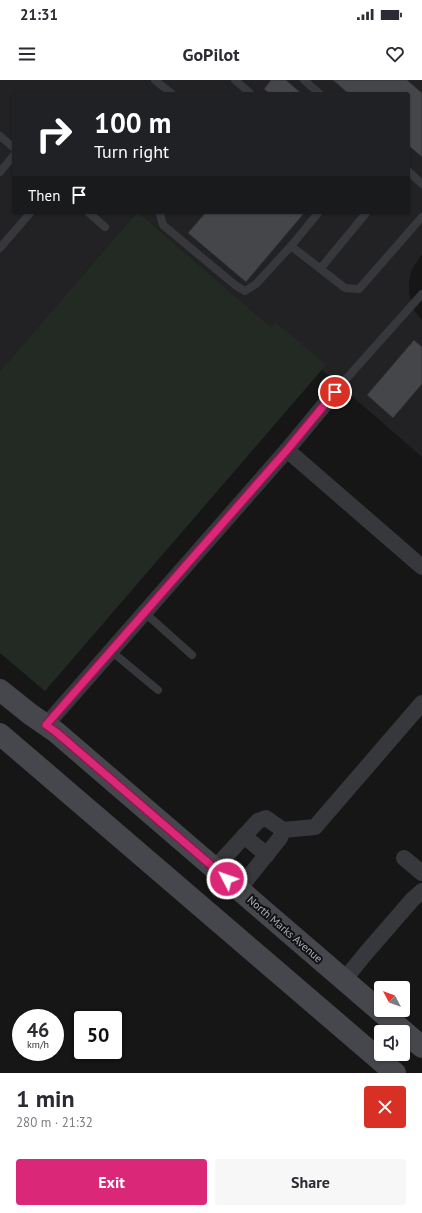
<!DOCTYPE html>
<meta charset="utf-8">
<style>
body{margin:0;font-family:"PT Sans",sans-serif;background:#f7f7f7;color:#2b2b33;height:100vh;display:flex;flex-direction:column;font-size:15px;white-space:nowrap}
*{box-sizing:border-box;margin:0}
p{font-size:13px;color:#7c7c81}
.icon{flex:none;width:22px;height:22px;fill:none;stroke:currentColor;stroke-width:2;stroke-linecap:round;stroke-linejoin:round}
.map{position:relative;height:993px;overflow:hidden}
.details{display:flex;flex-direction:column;background:#fff;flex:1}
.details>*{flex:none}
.hud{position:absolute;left:12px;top:12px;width:398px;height:122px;border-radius:4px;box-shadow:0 1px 3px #0004;background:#202124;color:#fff;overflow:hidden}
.needle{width:26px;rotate:311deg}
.tools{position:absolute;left:374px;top:901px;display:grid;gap:8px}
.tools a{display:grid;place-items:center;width:36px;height:36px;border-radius:4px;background:#fff;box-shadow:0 1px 3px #0004;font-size:20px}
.speed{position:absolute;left:12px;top:929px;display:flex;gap:8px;font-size:20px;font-weight:700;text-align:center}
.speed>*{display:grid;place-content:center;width:52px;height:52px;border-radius:50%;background:#fff;box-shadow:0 1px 3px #0004;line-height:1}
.speed small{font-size:10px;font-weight:400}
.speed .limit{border:2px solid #111;border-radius:6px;background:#fff;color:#111}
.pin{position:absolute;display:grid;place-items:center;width:34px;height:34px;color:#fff;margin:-17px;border:2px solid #fff;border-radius:50%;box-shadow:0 1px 4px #0007}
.me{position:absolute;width:44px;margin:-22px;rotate:311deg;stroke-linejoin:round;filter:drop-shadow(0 0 3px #0008)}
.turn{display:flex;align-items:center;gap:14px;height:84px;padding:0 16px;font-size:18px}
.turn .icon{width:52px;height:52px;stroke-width:2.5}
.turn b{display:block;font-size:28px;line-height:34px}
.then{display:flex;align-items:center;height:38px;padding:0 16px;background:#0003;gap:8px;font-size:15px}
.round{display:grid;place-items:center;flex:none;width:42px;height:42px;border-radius:4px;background:#f7f7f7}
.head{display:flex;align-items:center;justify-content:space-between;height:68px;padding:0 16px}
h1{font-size:24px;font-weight:700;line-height:30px}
.primary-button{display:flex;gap:8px;margin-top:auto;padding:8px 16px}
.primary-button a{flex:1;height:46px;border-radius:4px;background:#db2777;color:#fff;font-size:16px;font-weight:700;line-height:46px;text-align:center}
.primary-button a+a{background:#f7f7f7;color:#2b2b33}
.status{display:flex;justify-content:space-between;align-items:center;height:28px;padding:0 20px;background:#fff;direction:ltr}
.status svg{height:11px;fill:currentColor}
header{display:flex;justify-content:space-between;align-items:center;height:52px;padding:0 16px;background:#fff;font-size:18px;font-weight:700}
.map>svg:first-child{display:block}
</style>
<div class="status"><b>21:31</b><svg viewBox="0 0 49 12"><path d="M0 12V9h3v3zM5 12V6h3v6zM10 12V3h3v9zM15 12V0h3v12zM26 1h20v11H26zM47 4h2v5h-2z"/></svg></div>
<header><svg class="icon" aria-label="menu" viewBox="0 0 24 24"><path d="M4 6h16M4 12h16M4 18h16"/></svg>GoPilot<svg class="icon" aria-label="heart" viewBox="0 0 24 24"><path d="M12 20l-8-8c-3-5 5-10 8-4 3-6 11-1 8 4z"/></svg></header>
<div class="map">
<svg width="422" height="993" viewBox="0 0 422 993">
<rect width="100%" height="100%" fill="#161617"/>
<polygon fill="#222224" points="0,0 422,0 422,174 412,189 409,201 409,213 412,225 416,233 422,240 422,377 322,290 277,242 271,247 138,132 408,132 408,14 14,14 14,132 137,132 0,291"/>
<polygon fill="#222a23" points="137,132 138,132 271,247 276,242 326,285 45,611 0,573 0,291"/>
<g fill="#45464a" stroke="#303033">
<polygon points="271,0 286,0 302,14 270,14 264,9"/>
<polygon points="333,0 407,0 422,13 422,77 408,65 408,14 349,14"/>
<polygon points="206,132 305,132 246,202 188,153"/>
<polygon points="414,260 422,267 422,304 393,338 367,315"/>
</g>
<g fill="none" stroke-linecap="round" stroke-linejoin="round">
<g stroke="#37383c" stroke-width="8">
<polyline points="155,0 172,14"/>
<polyline points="235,0 251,14"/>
<polyline points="304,0 320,14"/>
<polyline points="0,56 14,68"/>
<polyline points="408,91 422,104"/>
<polyline points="0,92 14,75"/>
<polyline points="88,132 105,147"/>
<polyline points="161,132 160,134 163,145 235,205 245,211 256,204 291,166 319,132"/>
<polyline points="291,166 345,208 359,209 422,137"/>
<polyline points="0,168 31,132"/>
<polyline points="320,189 367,132"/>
<polyline points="346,299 422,214"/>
<polyline points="145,533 192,575"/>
<polyline points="111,571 158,610"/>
</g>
<g stroke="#37383c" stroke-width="16">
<polyline points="287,370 335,312"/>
<polyline points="46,645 287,370 422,487"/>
<polyline points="283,750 315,747 422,623"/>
<polyline points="244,756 267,775"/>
<polyline points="404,778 422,793"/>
<polyline points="215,788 258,741 266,738 283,750 280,758 239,809"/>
<polyline points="344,900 366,873 412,820 422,811"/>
</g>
<g stroke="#45474c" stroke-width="22">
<polyline points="0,610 30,634 56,652 422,967"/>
<polyline points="0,654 395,993"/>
</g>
</g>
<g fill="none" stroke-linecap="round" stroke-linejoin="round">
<defs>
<polyline id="route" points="227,799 56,652 46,645 287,370 335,312"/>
</defs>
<use href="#route" stroke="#8e194d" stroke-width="10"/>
<use href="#route" stroke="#db2777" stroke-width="7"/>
</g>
<g text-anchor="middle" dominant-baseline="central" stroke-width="4" stroke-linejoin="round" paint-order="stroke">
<g font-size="11" fill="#a8adb7" stroke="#111112">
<text transform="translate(285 849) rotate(41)">North Marks Avenue</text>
</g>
</g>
</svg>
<div class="tools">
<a><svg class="needle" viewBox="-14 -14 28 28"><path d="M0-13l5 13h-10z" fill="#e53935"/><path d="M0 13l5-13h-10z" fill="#7c7c81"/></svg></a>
<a><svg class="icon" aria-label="sound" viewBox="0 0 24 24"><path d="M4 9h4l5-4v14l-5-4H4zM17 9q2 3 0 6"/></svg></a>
</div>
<div class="speed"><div>46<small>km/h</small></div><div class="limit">50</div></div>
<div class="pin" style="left:335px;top:312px;background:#d93025"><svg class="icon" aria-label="arrive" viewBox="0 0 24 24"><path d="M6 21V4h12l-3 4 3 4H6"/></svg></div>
<svg class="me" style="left:227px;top:799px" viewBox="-20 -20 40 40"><circle r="17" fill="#db2777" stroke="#fff" stroke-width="3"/><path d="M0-11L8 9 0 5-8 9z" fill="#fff"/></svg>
<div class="hud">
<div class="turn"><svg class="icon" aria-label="right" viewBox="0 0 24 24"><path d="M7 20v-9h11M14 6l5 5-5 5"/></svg><div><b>100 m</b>Turn right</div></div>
<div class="then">Then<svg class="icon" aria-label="arrive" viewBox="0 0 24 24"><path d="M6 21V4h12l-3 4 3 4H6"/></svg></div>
</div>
</div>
<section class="details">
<div class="head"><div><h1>1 min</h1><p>280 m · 21:32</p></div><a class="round" style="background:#d93025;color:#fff"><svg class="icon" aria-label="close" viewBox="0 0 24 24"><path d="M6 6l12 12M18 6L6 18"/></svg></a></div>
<div class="primary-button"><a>Exit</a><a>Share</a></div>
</section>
